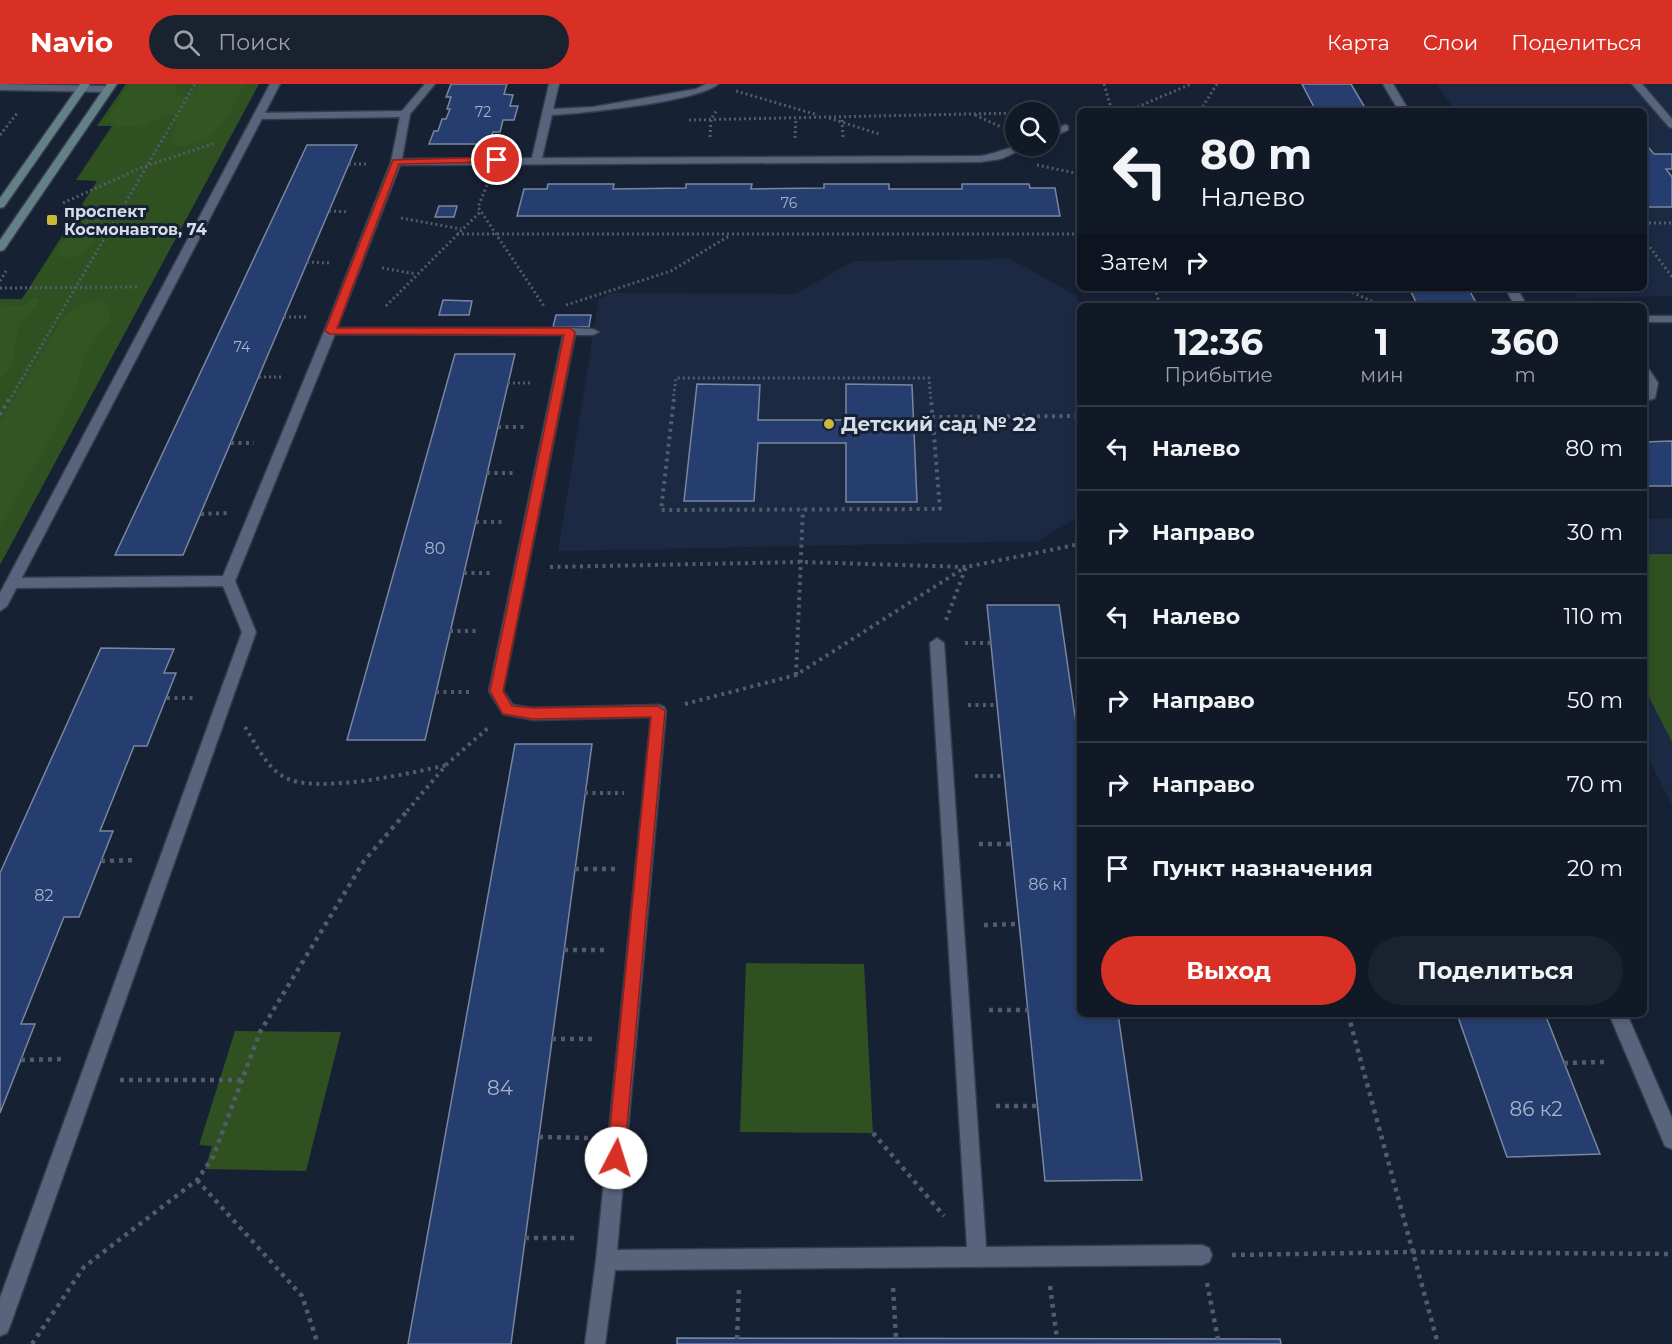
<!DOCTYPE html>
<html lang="ru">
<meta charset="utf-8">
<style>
body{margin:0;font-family:Montserrat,sans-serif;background:#1a222f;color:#f1f3f6;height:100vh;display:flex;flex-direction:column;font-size:22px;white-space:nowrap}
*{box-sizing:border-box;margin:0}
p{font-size:20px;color:#9ca0a7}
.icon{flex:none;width:33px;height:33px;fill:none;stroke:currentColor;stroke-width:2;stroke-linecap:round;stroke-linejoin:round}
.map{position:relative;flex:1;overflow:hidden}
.sheet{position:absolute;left:1077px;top:219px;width:570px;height:714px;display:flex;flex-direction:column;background:#111927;border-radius:9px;box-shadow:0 3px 9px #0003,0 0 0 2px #303844}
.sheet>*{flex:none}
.banner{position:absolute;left:1077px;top:24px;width:570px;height:183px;border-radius:9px;box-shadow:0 3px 9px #0003,0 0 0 2px #303844;background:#111927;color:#f1f3f6;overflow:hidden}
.tools{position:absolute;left:1005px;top:18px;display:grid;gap:12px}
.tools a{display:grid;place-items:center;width:54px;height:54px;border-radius:50%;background:#111927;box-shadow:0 3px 9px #0003,0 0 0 2px #303844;font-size:30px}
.pin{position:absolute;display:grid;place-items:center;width:51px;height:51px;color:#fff;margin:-26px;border:3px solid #fff;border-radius:50%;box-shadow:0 2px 6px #0007}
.me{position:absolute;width:66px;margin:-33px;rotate:5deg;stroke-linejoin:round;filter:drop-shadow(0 0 4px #0008)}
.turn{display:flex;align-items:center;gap:21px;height:126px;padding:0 24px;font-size:27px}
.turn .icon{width:78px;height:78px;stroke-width:2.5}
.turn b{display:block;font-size:42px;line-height:51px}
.then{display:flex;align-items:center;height:57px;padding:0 24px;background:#0003;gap:12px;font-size:22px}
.eta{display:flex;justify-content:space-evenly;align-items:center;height:102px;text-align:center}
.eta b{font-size:36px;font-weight:700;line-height:42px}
.cta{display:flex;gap:12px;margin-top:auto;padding:12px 24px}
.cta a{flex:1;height:69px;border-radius:36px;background:#d93025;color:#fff;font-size:24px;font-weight:700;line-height:69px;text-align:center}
.cta a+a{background:#1a222f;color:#f1f3f6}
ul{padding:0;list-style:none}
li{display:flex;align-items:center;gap:18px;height:84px;padding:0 24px;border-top:2px solid #303844}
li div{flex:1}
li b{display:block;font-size:22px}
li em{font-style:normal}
header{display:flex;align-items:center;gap:36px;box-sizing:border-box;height:84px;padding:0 30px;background:#d93025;color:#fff}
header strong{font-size:28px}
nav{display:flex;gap:33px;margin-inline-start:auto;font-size:21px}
.search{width:420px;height:54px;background:#1a222f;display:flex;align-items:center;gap:15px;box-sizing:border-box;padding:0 21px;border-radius:33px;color:#9ca0a7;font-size:22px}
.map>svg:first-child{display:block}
</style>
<header>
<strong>Navio</strong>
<div class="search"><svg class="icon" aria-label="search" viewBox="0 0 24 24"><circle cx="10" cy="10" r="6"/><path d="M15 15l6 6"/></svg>Поиск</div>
<nav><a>Карта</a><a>Слои</a><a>Поделиться</a></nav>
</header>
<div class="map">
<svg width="1672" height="1260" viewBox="0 0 1672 1260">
<rect width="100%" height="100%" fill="#172134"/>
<g fill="#1c2942">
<polygon points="1437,0 1672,0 1672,212 1577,214 1571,204 1644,204 1644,27 1455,27"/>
<polygon points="1010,175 1077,212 1080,229 1080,432 1037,457 558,467 599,215 611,209 795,210 854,177"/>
<polygon points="1672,434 1672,721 1644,666 1644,435"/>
</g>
<g fill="#2f5021">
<polygon points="126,0 259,0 0,481 0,215 22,215 97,97 76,96 112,42 97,42"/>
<polygon points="1644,470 1672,470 1672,658 1644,603"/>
<polygon points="746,879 864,880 873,1049 740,1048"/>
<polygon points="235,947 341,948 306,1087 205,1085 212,1062 199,1061"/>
</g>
<g fill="#325623">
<path d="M130,0H177L175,8L179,13L191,11L198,0H244C228,33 218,61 176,62L171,56L177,40L176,31H163L144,43L125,42L114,45L117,39H104Z"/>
<path d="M86,134H100L101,138C93,160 82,182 55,170L72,145Z"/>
<path d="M34,214L40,215C36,225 25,231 20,242C12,261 20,280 0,294V221L22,222Z"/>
<polygon points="97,217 106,218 110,224 109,236 86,269 72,315 0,443 0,339 63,234 74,223"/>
</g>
<g fill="#263e6f" stroke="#79869f" stroke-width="1.5">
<polygon points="451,0 507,0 504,10 513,11 510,22 518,22 514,36 503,36 500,48 493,48 489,60 429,60 434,47 438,47 442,35 446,35 450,25 447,25 451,13 446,13"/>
<polygon points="1302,0 1351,0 1367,27 1316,27"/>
<polygon points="1644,58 1654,70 1672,70 1672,85 1666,85 1672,93 1672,123 1644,123"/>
<polygon points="307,61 357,61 183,471 115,471"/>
<polygon points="548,100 614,100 613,105 686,104 686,100 752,100 751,105 824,104 824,100 889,100 889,105 962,105 962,100 1029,100 1030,104 1055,104 1060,132 517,132 524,105 547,105"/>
<polygon points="439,122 457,122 454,133 435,133"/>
<polygon points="1409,204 1468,204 1478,222 1418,222"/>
<polygon points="443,216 472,217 469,231 439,231"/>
<polygon points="556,231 591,231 589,243 553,243"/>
<polygon points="455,270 515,270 425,656 347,656"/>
<polygon points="697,300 760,301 758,336 846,336 846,300 912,301 917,418 846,418 846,359 758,359 754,417 684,417"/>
<polygon points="1672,357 1672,402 1644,402 1644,358"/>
<polygon points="987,521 1059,521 1080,667 1080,930 1118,930 1142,1096 1045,1097"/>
<polygon points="101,564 174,565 164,589 176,589 147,662 134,662 100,747 113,747 79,833 64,833 21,940 35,940 0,1029 0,789"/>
<polygon points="515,660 592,660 511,1260 408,1260"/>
<polygon points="1457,930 1545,930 1600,1070 1507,1073"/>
<polygon points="677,1254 1280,1255 1281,1260 677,1260"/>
</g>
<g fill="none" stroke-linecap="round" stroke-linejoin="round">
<defs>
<g id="lane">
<polygon points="0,0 109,2 114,5 109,8 0,6"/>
<path d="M425,0H435L410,30L402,75L532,74L549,0H559L553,25L593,23L696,5L706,0H718C697,18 584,29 552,31L542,74L980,72C997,70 1013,60 1029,62L1001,75L980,78L400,81L337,244H570L593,245L599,248L593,251H575L503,607L513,621L533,624L659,621L664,623L666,627L617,1166L967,1163L930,559L937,554L944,559L986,1163L1202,1161L1209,1164L1212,1171L1209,1178L1202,1181L615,1186L605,1260H585L596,1176L651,633L533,636L503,630L489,607L563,251L335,250L235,497L256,548L10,1242L7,1249L0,1252V1214L242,548L223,502L12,504L5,499L12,494L223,492L330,233L391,78L400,33L258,35L253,32L258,29L402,27Z"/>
<polygon points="1383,0 1393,0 1409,27 1399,27"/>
<polygon points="1632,0 1642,0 1672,35 1672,44 1669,43"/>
<polygon points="1065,41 1068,42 1068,46 1048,55 1048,48"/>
<polygon points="1505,204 1517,204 1527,222 1515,222"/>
<rect x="1644" y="232" width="28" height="6"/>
<polygon points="1644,283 1648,284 1658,299 1655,314 1644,318 1646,299"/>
<polygon points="1609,930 1627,930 1672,1034 1672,1065 1665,1062"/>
</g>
<polygon id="street" points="270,0 280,0 7,522 0,527 0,509"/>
<g id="secondary">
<polygon points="80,0 90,0 4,123 0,124 0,114"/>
<polygon points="107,0 117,0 4,166 0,167 0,156"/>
</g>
</defs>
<use href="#lane" stroke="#353d4d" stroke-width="3"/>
<use href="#street" stroke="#353d4d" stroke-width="3"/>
<use href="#secondary" stroke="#353d4d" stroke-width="3"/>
<g stroke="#535c6d" stroke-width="3" stroke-dasharray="2 3" stroke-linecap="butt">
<polyline points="1104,0 1112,27"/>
<polyline points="736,7 818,31"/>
<polyline points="1085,27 1112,26"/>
<polyline points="1128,27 1191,0"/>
<polyline points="1200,27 1217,0"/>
<polyline points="1023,28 1039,28"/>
<polyline points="975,31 1001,43"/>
<polyline points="829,34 879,50"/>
<polyline points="689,36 1016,29"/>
<polyline points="842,36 843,53"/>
<polyline points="0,51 18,28"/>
<polyline points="710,53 711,35 717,26"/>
<polyline points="795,54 796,34"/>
<polyline points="349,80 369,80"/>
<polyline points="1037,81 1080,90"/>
<polyline points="487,101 478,123 544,222"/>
<polyline points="63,119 143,83 215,59"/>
<polyline points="329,127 349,128"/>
<polyline points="401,134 461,145"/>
<polyline points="1644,139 1672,139"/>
<polyline points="457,150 1080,150"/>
<polyline points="1644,155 1672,193"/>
<polyline points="307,178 330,179"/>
<polyline points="382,184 416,190"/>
<polyline points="0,197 6,187"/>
<polyline points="0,204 139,203"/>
<polyline points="1155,204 1160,222"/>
<polyline points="1343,204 1382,222"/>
<polyline points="566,221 671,187 729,152"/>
<polyline points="386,222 481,127"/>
<polyline points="284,233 307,233"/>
<polyline points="259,293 282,293"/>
<polyline points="508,299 532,299"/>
<polyline points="9,317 195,0"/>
<polyline points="673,317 676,294 929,294 931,317"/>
</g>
<g stroke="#535c6d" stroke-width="4" stroke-dasharray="3 4.5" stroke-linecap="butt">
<polyline points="674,315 661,426 940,425 931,315"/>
<polyline points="0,331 9,315"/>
<polyline points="932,333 1080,332"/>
<polyline points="498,343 524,343"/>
<polyline points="231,359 254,359"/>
<polyline points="487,389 514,389"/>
<polyline points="201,430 227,429"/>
<polyline points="476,438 502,438"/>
<polyline points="550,483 802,478 966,483"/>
<polyline points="464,489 493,489"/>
<polyline points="946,536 966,483 1080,460"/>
<polyline points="450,547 480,547"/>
<polyline points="965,559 991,559"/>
<polyline points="796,591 803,425"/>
<polyline points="436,608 471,608"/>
<polyline points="167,614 196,614"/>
<polyline points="685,620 796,591 964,484"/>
<polyline points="968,621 997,621"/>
<path d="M245,643C256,660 266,683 284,693C315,711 412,689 447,681"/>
<polyline points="975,692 1004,692"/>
<polyline points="585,709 624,709"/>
<polyline points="407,727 447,680 489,643"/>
</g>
<g stroke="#535c6d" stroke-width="4.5" stroke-dasharray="4 5" stroke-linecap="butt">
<polyline points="979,760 1011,760"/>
<polyline points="101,777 137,776"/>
<polyline points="575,785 616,785"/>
<polyline points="984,841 1019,840"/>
<polyline points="564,866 605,866"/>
<polyline points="989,926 1028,926"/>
<polyline points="1348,930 1438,1260"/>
<polyline points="552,955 596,955"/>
<polyline points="21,976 66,975"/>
<polyline points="1564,979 1605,978"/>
<polyline points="120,996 242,996"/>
<polyline points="996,1022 1037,1022"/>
<polyline points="873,1049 944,1132"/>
<polyline points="539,1053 589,1054"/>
<polyline points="197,1096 302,1212 318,1260"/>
<polyline points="525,1154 579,1154"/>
<polyline points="1232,1171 1412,1168 1672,1170"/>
<polyline points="1207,1199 1218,1255"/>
<polyline points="1050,1202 1057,1255"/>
<polyline points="893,1204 896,1254"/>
<polyline points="737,1255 739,1204"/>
<polyline points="32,1260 84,1183 197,1096 213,1073 260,948 364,777 408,726"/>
</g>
<use href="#lane" fill="#58647c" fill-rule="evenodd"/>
<use href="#street" fill="#58647c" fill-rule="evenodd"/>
<use href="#secondary" fill="#628085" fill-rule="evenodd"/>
</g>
<polygon fill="#d93025" stroke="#8d1f18" stroke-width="1.5" points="497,73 501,74 501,78 399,80 337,244 570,244 575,248 503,607 512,622 533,624 658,622 665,627 624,1074 622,1080 616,1082 610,1080 607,1074 651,633 533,635 503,630 490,607 564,251 330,250 325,247 393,76"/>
<g fill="#cbba39" stroke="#172134" stroke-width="2">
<rect x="46" y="130" width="12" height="12" rx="3"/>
<circle cx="829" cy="340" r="6"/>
</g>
<g text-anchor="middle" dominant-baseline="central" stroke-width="6" stroke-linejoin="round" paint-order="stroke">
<g font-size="14" fill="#a9b5cb">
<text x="483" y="28">72</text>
<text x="789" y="119">76</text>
<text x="242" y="263">74</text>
</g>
<g font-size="16" font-weight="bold" fill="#d5ddea" stroke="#172134" text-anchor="start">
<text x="64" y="127">проспект<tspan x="64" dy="18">Космонавтов, 74</tspan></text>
</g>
<g font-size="16" fill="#a9b5cb">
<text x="435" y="464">80</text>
<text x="1048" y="800">86 к1</text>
<text x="44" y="811">82</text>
</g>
<g font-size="20" font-weight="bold" fill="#d5ddea" stroke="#172134" text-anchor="start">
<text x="841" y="340">Детский сад № 22</text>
</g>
<g font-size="20" fill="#a9b5cb">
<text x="500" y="1004">84</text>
<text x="1536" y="1025">86 к2</text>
</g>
</g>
</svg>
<div class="tools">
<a><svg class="icon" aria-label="search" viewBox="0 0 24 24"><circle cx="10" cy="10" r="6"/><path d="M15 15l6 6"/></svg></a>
</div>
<div class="pin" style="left:497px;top:76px;background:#d93025"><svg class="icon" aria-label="arrive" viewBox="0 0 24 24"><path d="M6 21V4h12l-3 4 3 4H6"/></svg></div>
<svg class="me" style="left:616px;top:1074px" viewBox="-20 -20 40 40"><circle r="19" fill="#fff"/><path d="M0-13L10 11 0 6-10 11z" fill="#d93025"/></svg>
<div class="banner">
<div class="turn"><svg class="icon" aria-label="left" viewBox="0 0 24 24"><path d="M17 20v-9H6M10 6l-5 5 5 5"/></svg><div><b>80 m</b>Налево</div></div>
<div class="then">Затем<svg class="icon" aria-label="right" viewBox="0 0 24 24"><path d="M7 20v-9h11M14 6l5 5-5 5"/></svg></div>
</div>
<section class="sheet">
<div class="eta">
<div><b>12:36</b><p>Прибытие</p></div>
<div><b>1</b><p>мин</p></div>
<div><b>360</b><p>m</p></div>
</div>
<ul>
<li><svg class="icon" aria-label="left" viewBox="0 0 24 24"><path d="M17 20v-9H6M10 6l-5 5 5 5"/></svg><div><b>Налево</b></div><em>80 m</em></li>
<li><svg class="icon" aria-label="right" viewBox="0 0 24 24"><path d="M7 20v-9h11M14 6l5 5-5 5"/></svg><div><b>Направо</b></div><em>30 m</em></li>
<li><svg class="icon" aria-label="left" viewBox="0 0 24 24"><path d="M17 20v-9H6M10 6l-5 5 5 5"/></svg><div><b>Налево</b></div><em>110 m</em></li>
<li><svg class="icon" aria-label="right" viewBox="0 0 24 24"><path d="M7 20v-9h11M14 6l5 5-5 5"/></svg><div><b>Направо</b></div><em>50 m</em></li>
<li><svg class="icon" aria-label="right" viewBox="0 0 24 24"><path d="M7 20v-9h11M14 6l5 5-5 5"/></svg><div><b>Направо</b></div><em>70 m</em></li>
<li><svg class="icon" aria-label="arrive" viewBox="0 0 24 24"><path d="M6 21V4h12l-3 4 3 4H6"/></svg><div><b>Пункт назначения</b></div><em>20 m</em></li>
</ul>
<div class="cta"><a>Выход</a><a>Поделиться</a></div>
</section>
</div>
